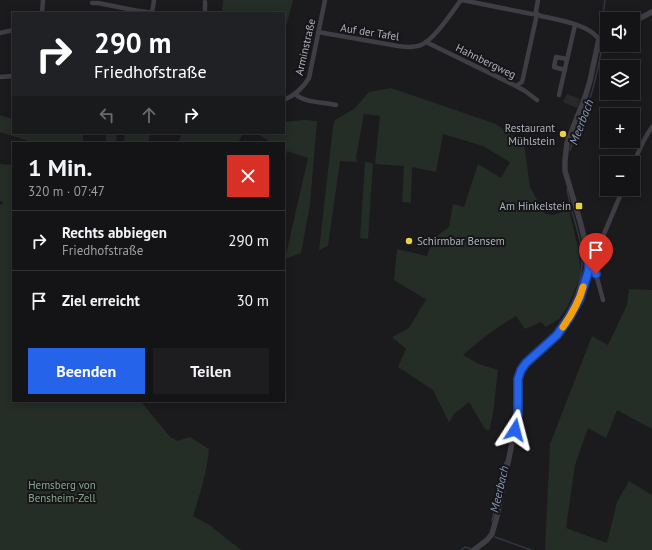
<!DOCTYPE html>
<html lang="de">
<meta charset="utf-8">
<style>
body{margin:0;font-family:"PT Sans",sans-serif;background:#1d1d1f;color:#f1f3f6;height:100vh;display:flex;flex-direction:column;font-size:15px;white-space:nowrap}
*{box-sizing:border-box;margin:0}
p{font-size:13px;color:#9d9ea1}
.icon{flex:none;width:22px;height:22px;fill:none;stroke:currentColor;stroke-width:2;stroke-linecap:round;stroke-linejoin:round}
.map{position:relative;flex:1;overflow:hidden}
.panel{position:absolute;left:12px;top:142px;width:273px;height:260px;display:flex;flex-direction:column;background:#141416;border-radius:0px;box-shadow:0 2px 10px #0003,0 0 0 1px #333335}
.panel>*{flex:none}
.hud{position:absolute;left:12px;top:12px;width:273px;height:122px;border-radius:0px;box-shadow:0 2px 10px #0003,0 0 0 1px #333335;background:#202124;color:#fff;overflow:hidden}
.controls{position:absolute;left:600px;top:12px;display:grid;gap:8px}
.controls a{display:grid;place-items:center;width:40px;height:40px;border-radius:0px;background:#141416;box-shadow:0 2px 10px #0003,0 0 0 1px #333335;font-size:20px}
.pin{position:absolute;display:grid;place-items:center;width:34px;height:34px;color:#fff;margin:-41px -17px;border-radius:50% 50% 50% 0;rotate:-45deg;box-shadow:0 0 4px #0007}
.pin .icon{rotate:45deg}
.me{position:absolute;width:44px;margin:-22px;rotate:9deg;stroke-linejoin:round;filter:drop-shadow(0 0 3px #0008)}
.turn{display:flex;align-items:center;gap:14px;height:84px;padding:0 16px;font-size:18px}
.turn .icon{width:52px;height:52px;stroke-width:2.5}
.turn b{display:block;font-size:28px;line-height:34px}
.lanes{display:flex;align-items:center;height:38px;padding:0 16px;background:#0003;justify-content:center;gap:20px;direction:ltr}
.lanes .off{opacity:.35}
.round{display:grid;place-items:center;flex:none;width:42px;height:42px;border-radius:0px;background:#1d1d1f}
.headline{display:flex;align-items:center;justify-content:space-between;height:68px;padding:0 16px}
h1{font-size:24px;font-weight:700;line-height:30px}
.cta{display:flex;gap:8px;margin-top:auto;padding:8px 16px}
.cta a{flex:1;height:46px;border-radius:0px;background:#2563eb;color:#fff;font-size:16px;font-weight:700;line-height:46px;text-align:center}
.cta a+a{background:#1d1d1f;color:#f1f3f6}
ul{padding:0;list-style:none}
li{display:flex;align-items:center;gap:12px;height:60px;padding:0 16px;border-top:1px solid #333335}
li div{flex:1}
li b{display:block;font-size:15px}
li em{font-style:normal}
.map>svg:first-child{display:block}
</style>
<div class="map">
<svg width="652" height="550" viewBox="0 0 652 550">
<rect width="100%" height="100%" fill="#1b1b1d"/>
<polygon fill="#28272a" points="567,94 580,99 577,108 563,102"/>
<g fill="#252d27">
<polygon points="223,0 293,0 284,34 284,13 222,13"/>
<path d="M391,88L496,124L524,144L530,187L545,214L553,215L569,210L578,248L581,275L568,306L559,319L546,327L541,322L525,329L516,316C497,327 480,340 463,355L479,364L498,370L493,414L489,431L485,429L469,402L454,414L449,422L433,390L398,367L406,349L392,337L409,328L427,298L425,299L394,280L397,249L427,256L433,239L449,227L453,204L464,207L478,164L501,178L510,162L483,146L443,134L436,172L412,167L411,203L402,202L404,166L375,164L380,116L364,114L356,157L357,162L340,161L328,246L319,250L333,127L335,120L354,109L369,92Z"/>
<polygon points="0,115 13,119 13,133 83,133 83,142 28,141 0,132"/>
<polygon points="304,120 317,121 310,205 301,253 285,259 308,158 287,151 284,164 284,143 272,143 256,133 284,133 284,122"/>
<polygon points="106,133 117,133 116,143 106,143"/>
<polygon points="125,133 150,133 148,143 124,143"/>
<polygon points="182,133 243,133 238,143 183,143 179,140"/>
<polygon points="365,162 373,163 368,239 360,238"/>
<path d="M0,164L13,165V401H142L143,404L170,437L178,441L190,437L209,449C207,472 200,494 193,516L213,527V528L241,550H0V205L3,204L2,201H0Z"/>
<polygon points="629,289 652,290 652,429 617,410 606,438 588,428 575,465 566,528 607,543 617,502 629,481 652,495 652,550 545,550 550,444 592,336 608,345 627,305"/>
</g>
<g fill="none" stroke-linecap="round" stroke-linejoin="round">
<g stroke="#313741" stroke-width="1.5">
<polyline points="602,30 603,15 605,0"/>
<path d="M570,150C576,132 585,114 591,95C596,79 599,63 602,47"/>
<path d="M558,329L557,328C573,306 584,279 582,251C581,242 578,233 576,225C572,213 569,201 567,189"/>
<polyline points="492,521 505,462"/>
<polyline points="495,537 531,550"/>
<polyline points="461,550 465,547 471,549"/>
</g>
<g stroke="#3e3e44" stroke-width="4.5">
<path d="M462,0L532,14H537L541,16C559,20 587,24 599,39"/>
<polyline points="92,3 98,3 133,10 153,13"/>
<polyline points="42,13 43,0"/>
<polyline points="152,13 154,0"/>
<polyline points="205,13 205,2"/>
<path d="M318,32L398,46C405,47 414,48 421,45C434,40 452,12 461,0"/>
<polyline points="0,33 13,30"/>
<polyline points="426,42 516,86 525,91 537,100"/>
<polyline points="565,70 554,67 556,57 567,59"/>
<polyline points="0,77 13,76"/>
<polyline points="516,86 522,82 523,78 537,14 536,11 538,0"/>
<path d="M295,94C305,103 323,102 336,105"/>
<polyline points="559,95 575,25"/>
<path d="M284,100C295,95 303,88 309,78L325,0"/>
<path d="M633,165C638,152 643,139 652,127"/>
<polyline points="603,300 593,263 588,253 594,251 598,248 623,189"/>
</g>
<g stroke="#3e3e44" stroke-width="5.5">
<polyline points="633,22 652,12"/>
<polyline points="474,550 487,540 492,534 497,516 518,414 518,379 521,370 526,363 557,335 569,318 580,298 589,269 588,253 580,221 565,171 565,160 567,143 585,97 590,81 598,43 599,39 607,35"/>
</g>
</g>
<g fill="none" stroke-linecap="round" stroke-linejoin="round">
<defs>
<polyline id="route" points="515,430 518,414 518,379 521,370 526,363 557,335 569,318 580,298 589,269 588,252 593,263 596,274"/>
</defs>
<use href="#route" stroke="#184099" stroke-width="10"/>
<use href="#route" stroke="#2563eb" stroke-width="7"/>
<path stroke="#f59e0b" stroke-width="7" d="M563,327C572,314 579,302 583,287"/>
</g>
<g fill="#e9d247" stroke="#161618" stroke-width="1.5">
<circle cx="563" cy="134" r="4"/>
<rect x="575" y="202" width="8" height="8" rx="2"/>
<circle cx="409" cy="241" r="4"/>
</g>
<g text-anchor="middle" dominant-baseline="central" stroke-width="4" stroke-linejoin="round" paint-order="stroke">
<g font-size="11" fill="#aeb0bc" stroke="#161618">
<text transform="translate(370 32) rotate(9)">Auf der Tafel</text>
<text transform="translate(305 47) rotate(-77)">Arminstraße</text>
<text transform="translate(486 61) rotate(26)">Hahnbergweg</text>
</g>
<g font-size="11" fill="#aeb0bc" stroke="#161618" text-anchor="end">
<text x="555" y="128">Restaurant<tspan x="555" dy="13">Mühlstein</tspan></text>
<text x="571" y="206">Am Hinkelstein</text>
<text x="417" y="241" text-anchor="start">Schirmbar Bensem</text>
</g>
<g font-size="11" fill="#87a58e" stroke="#161618">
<text x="62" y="485">Hemsberg von<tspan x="62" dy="13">Bensheim-Zell</tspan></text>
</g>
<g font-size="12" font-style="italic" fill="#8897b4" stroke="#161618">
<text transform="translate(581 122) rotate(-69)">Meerbach</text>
<text transform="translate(499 489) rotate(-77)">Meerbach</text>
</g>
</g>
</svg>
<div class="controls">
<a><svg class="icon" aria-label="sound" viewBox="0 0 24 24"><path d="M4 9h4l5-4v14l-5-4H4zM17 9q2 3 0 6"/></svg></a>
<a><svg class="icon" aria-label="layers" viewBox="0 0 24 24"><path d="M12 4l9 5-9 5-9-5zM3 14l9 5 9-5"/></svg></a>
<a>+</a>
<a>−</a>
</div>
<div class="pin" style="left:596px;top:274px;background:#d93025"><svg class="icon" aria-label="arrive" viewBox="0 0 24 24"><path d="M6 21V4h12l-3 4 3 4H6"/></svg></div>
<svg class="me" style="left:515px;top:430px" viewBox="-20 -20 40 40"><path d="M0-17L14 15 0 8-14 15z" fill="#2563eb" stroke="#fff" stroke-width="4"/></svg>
<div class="hud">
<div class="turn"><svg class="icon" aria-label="right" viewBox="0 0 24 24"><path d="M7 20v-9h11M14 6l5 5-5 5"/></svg><div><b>290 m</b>Friedhofstraße</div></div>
<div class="lanes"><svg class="icon off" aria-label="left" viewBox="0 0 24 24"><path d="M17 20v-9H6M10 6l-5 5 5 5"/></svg><svg class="icon off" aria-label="ahead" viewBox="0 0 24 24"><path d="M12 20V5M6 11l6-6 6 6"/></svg><svg class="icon" aria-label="right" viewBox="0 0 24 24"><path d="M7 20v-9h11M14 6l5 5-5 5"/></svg></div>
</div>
<section class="panel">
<div class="headline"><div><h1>1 Min.</h1><p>320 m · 07:47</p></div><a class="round" style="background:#d93025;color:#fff"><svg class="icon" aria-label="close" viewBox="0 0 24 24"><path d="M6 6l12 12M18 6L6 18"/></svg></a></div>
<ul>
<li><svg class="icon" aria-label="right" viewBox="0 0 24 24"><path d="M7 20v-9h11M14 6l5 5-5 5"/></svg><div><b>Rechts abbiegen</b><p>Friedhofstraße</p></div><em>290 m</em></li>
<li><svg class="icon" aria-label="arrive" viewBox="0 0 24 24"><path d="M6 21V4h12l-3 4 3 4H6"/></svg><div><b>Ziel erreicht</b></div><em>30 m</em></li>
</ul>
<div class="cta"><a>Beenden</a><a>Teilen</a></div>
</section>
</div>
